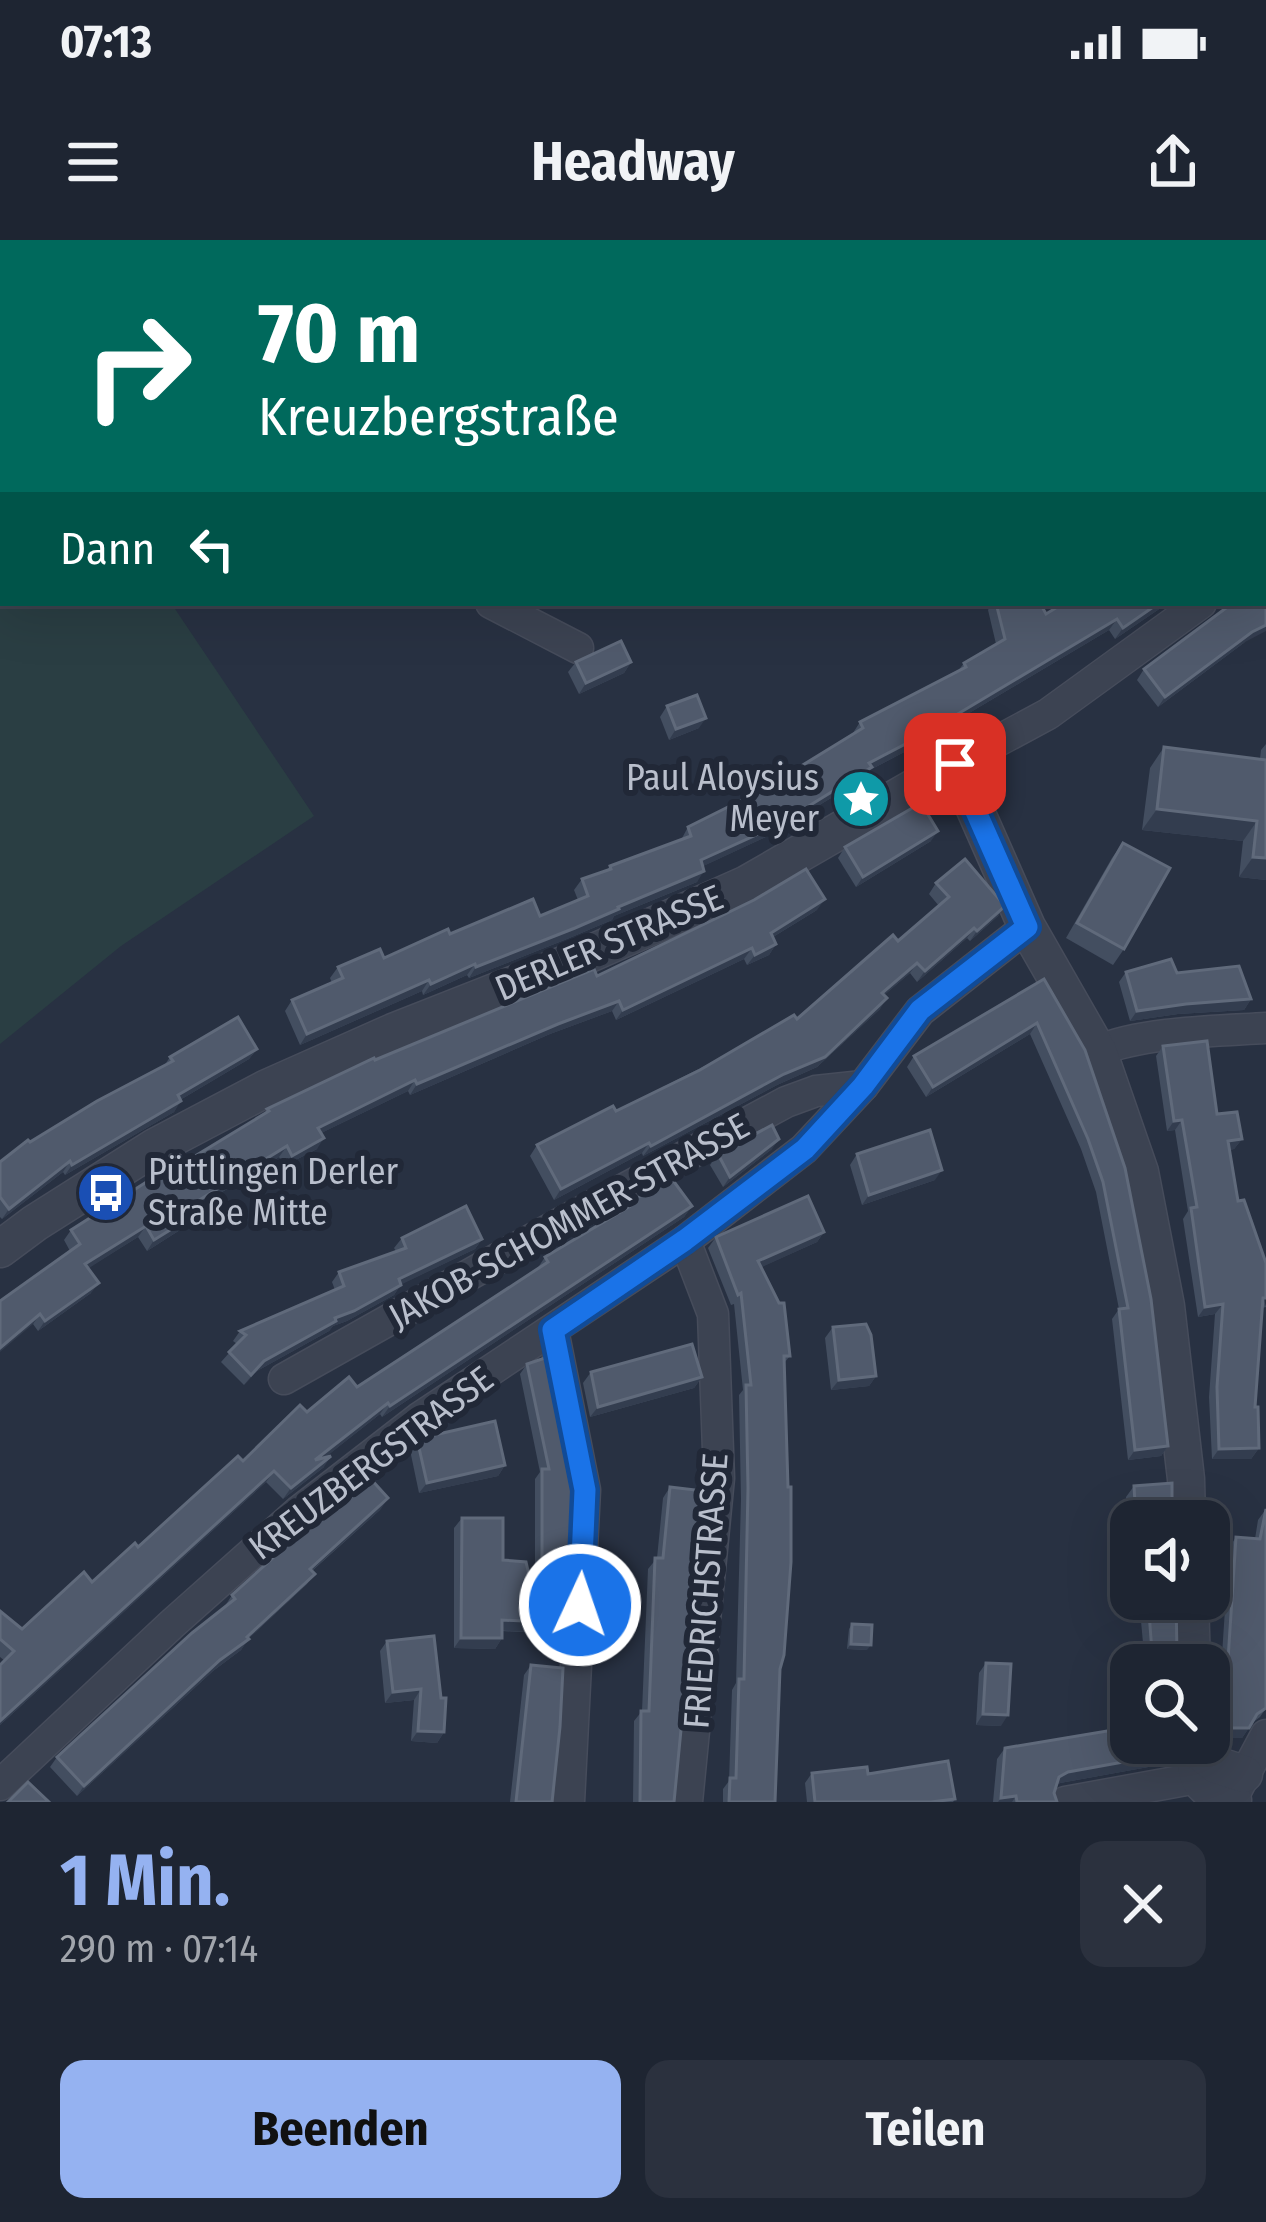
<!DOCTYPE html>
<html lang="de">
<meta charset="utf-8">
<style>
body{margin:0;font-family:"Fira Sans Condensed",sans-serif;background:#2b313e;color:#f1f3f6;height:100vh;display:flex;flex-direction:column;font-size:45px;white-space:nowrap}
*{box-sizing:border-box;margin:0}
p{font-size:39px;color:#a1a5ac}
.icon{flex:none;width:66px;height:66px;fill:none;stroke:currentColor;stroke-width:2;stroke-linecap:round;stroke-linejoin:round}
.map{position:relative;height:1562px;overflow:hidden}
.drawer{display:flex;flex-direction:column;background:#1e2532;flex:1}
.drawer>*{flex:none}
.banner{position:absolute;left:0px;top:0px;width:1266px;height:366px;box-shadow:0 12px 48px #0002,0 0 0 3px #3c424d;background:#00695c;color:#fff;overflow:hidden}
.controls{position:absolute;left:1110px;top:1260px;display:grid;gap:24px}
.controls a{display:grid;place-items:center;width:120px;height:120px;border-radius:24px;background:#1e2532;box-shadow:0 12px 48px #0002,0 0 0 3px #3c424d;font-size:60px}
.pin{position:absolute;display:grid;place-items:center;width:102px;height:102px;color:#fff;margin:-51px;border-radius:24px;box-shadow:0 6px 18px #0006}
.me{position:absolute;width:132px;margin:-66px;rotate:3deg;stroke-linejoin:round;filter:drop-shadow(0 0 9px #0008)}
.turn{display:flex;align-items:center;gap:42px;height:252px;padding:0 60px;font-size:54px}
.turn .icon{width:156px;height:156px;stroke-width:2.5}
.turn b{display:block;font-size:84px;line-height:102px}
.then{display:flex;align-items:center;height:114px;padding:0 60px;background:#0003;gap:24px;font-size:45px}
.round{display:grid;place-items:center;flex:none;width:126px;height:126px;border-radius:24px;background:#2b313e}
.head{display:flex;align-items:center;justify-content:space-between;height:204px;padding:0 60px}
h1{font-size:72px;font-weight:700;line-height:90px;color:#95b2f1}
.cta{display:flex;gap:24px;margin-top:auto;padding:24px 60px}
.cta a{flex:1;height:138px;border-radius:24px;background:#95b2f1;color:#111;font-size:48px;font-weight:700;line-height:138px;text-align:center}
.cta a+a{background:#2b313e;color:#f1f3f6}
.status{display:flex;justify-content:space-between;align-items:center;height:84px;padding:0 60px;background:#1e2532;direction:ltr}
.status svg{height:33px;fill:currentColor}
header{display:flex;justify-content:space-between;align-items:center;height:156px;padding:0 60px;background:#1e2532;font-size:54px;font-weight:700}
.map>svg:first-child{display:block}
</style>
<div class="status"><b>07:13</b><svg viewBox="0 0 49 12"><path d="M0 12V9h3v3zM5 12V6h3v6zM10 12V3h3v9zM15 12V0h3v12zM26 1h20v11H26zM47 4h2v5h-2z"/></svg></div>
<header><svg class="icon" aria-label="menu" viewBox="0 0 24 24"><path d="M4 6h16M4 12h16M4 18h16"/></svg>Headway<svg class="icon" aria-label="share" viewBox="0 0 24 24"><path d="M12 15V3M7 8l5-5 5 5M5 13v7h14v-7"/></svg></header>
<div class="map">
<svg width="1266" height="1562" viewBox="0 0 1266 1562">
<rect width="100%" height="100%" fill="#283142"/>
<polygon fill="#2a3e43" points="0,284 3,284 3,363 171,363 314,576 121,706 0,804"/>
<g fill="none" stroke-linecap="round" stroke-linejoin="round">
<defs>
<g id="minor">
<polyline points="533,0 537,3"/>
<polyline points="1245,3 1249,0"/>
<polyline points="1263,328 1266,327"/>
<polyline points="491,363 578,408"/>
<polyline points="955,524 1048,474 1201,363"/>
<path d="M1098,811C1141,792 1218,791 1266,788"/>
<polyline points="685,1001 713,1074 719,1238 687,1562"/>
<polyline points="553,1090 585,1250 569,1562"/>
<polyline points="284,1139 561,983 786,862 816,851 863,846"/>
<polyline points="0,1545 172,1384 299,1271 419,1178 685,1001 804,909 863,846 920,771 1027,687"/>
<polyline points="1235,1553 1266,1495"/>
<polyline points="1065,1562 1197,1538"/>
</g>
<g id="tertiary">
<polyline points="0,1009 35,983 155,907 267,848 393,792 576,720 747,644 955,524 1027,687 1098,811 1140,932 1166,1066 1186,1239 1187,1281"/>
<polyline points="1190,1359 1192,1425"/>
<path d="M1195,1503C1196,1539 1196,1548 1233,1560L1232,1562"/>
<polyline points="1196,1509 1216,1525 1244,1534"/>
</g>
</defs>
<use href="#minor" stroke="#464c5b" stroke-width="33"/>
<use href="#tertiary" stroke="#464c5b" stroke-width="39"/>
<use href="#minor" stroke="#3c4352" stroke-width="30"/>
<use href="#tertiary" stroke="#3c4352" stroke-width="36"/>
</g>
<g fill="#434e60">
<polygon points="607,0 636,0 634,3 612,3"/>
<polygon points="1049,0 1085,0 1082,3 1052,3"/>
<polygon points="992,363 1040,363 1046,374 1064,363 1168,363 1115,399 1109,390 954,482 950,488 870,530 864,538 770,595 703,626 697,642 614,676 612,680 567,699 469,738 467,735 423,755 422,751 300,805 285,771 292,760 332,743 330,738 338,727 384,718 450,694 540,676 578,660 574,650 582,639 607,630 610,626 681,600 688,587 762,550 853,493 860,482 958,431 964,423 996,404 988,370"/>
<polygon points="1245,402 1158,467 1137,440 1144,429"/>
<polygon points="576,422 631,422 624,433 579,454 568,432"/>
<polygon points="667,466 699,488 669,500 660,477"/>
<polygon points="1266,504 1266,640 1239,637 1243,601 1142,590 1150,528 1164,507 1260,519 1261,510"/>
<polygon points="931,601 856,647 838,618 845,607"/>
<polygon points="1123,603 1124,709 1113,725 1066,698 1112,618"/>
<polygon points="936,643 1005,666 998,676 970,701 967,698 917,742 910,733 884,755 880,769 817,827 777,845 643,916 642,913 554,960 530,916 537,905 616,871 797,779 898,701 939,666 929,654"/>
<polygon points="817,670 773,697 776,704 769,715 747,725 744,719 616,780 612,771 550,794 410,855 408,851 321,893 317,909 284,926 279,917 196,968 199,972 191,983 147,1011 138,997 88,1028 91,1053 38,1091 33,1084 70,1011 64,1000 71,990 264,874 267,869 375,820 597,736"/>
<polygon points="1126,732 1177,733 1251,759 1244,770 1178,774 1130,781 1119,742"/>
<polygon points="1044,739 1085,810 1168,1206 1161,1216 1128,1220 1112,1079 1119,1069 1096,952 1081,909 1030,794 926,857 907,827 914,816"/>
<polygon points="1163,806 1217,874 1242,899 1234,909 1229,910 1238,961 1266,1067 1262,1068 1255,1167 1259,1208 1251,1219 1212,1219 1209,1157 1215,1074 1198,1077 1183,979 1188,971 1175,890 1167,891 1156,816"/>
<polygon points="257,809 249,819 180,860 174,872 65,935 63,932 2,979 0,977 0,922 30,902 164,826 170,817"/>
<polygon points="772,909 723,947 710,925 718,914"/>
<polygon points="857,914 935,940 862,965 850,925"/>
<polygon points="631,961 692,966 684,977 382,1177 380,1174 324,1218 324,1227 283,1259 266,1242 0,1485 0,1425 5,1421 0,1417 0,1371 22,1389 92,1342 243,1221 307,1172 357,1147 537,1029 545,1017 625,970"/>
<polygon points="824,992 817,1002 761,1027 790,1116 784,1123 780,1429 775,1562 723,1562 723,1549 729,1541 732,1450 736,1443 741,1259 739,1155 743,1150 734,1064 731,1065 708,1008 716,997"/>
<polygon points="402,998 482,999 475,1009 401,1044 394,1055 347,1081 333,1086 329,1091 257,1131 244,1145 221,1122 237,1104 233,1101 240,1091 335,1050 332,1042 339,1032 396,1011 394,1008"/>
<polygon points="833,1087 876,1136 869,1146 831,1150 825,1098"/>
<polygon points="548,1117 565,1383 558,1394 502,1391 502,1398 495,1409 454,1408 454,1288 462,1278 535,1352 535,1239 540,1232 520,1134 527,1124"/>
<polygon points="591,1132 702,1137 694,1148 590,1177 583,1143"/>
<polygon points="417,1199 505,1225 498,1236 419,1253 410,1210"/>
<polygon points="1134,1246 1172,1270 1176,1281 1131,1281 1131,1292 1128,1293 1126,1257"/>
<polygon points="670,1247 695,1312 674,1562 633,1562 634,1481 642,1471 648,1329 657,1318 663,1258"/>
<polygon points="381,1269 312,1331 307,1344 248,1399 241,1410 213,1431 77,1556 50,1527 57,1517 225,1366 232,1355"/>
<polygon points="1266,1269 1266,1468 1260,1477 1252,1483 1242,1498 1223,1498 1221,1430 1229,1308 1236,1297 1255,1299 1258,1280"/>
<polygon points="1139,1359 1176,1359 1177,1414 1181,1425 1145,1425"/>
<polygon points="852,1384 867,1410 847,1409 849,1389"/>
<polygon points="434,1396 444,1492 437,1503 411,1501 414,1460 385,1463 380,1411 387,1401"/>
<polygon points="986,1423 1001,1486 976,1485 979,1433"/>
<polygon points="531,1425 552,1562 510,1562 524,1435"/>
<polygon points="1131,1503 1176,1503 1173,1508 1173,1513 1165,1524 1060,1543 1056,1545 1054,1553 1057,1562 993,1562 997,1519 1005,1508"/>
<polygon points="812,1533 955,1559 953,1562 807,1562 805,1543"/>
</g>
<g fill="#333d4f">
<polygon points="1159,363 1168,363 1115,399 1123,388"/>
<polygon points="1117,379 1109,390 954,482 950,488 870,530 864,538 770,595 693,631 701,620 956,475"/>
<polygon points="1266,385 1266,391 1245,402 1158,467 1165,457 1252,392"/>
<polygon points="631,422 624,433 579,454 586,443"/>
<polygon points="706,478 699,488 669,500 676,489"/>
<polygon points="1157,569 1257,581 1243,601 1142,590"/>
<polygon points="938,591 931,601 856,647 863,637"/>
<polygon points="1253,617 1266,618 1266,640 1239,637"/>
<polygon points="704,631 697,642 614,676 612,680 567,699 469,738 476,727"/>
<polygon points="825,659 817,670 763,703 771,693"/>
<polygon points="1005,666 998,676 970,701 977,691"/>
<polygon points="974,688 967,698 917,742 925,731"/>
<polygon points="776,704 769,715 747,725 755,715"/>
<polygon points="752,708 744,719 616,780 623,770"/>
<polygon points="917,723 910,733 875,763 882,753"/>
<polygon points="475,724 467,735 423,755 431,744"/>
<polygon points="429,740 422,751 300,805 307,794"/>
<polygon points="887,758 880,769 817,827 777,845 643,916 651,906"/>
<polygon points="1251,759 1244,770 1178,774 1130,781 1137,771 1186,764"/>
<polygon points="619,761 612,771 550,794 410,855 417,844 558,784"/>
<polygon points="1037,783 1030,794 926,857 933,847"/>
<polygon points="257,809 249,819 170,866 178,855"/>
<polygon points="415,840 408,851 311,898 318,888"/>
<polygon points="181,861 174,872 65,935 72,925"/>
<polygon points="1182,880 1175,890 1167,891 1174,881"/>
<polygon points="324,898 317,909 284,926 292,916"/>
<polygon points="779,899 772,909 723,947 730,937"/>
<polygon points="1242,899 1234,909 1220,912 1228,901"/>
<polygon points="649,903 642,913 554,960 561,949"/>
<polygon points="287,906 279,917 186,974 193,964"/>
<polygon points="70,921 63,932 2,979 9,969"/>
<polygon points="942,930 935,940 862,965 869,955"/>
<polygon points="692,966 684,977 382,1177 390,1166"/>
<polygon points="199,972 191,983 147,1011 154,1000"/>
<polygon points="146,986 138,997 78,1035 85,1024"/>
<polygon points="824,992 817,1002 751,1032 758,1021"/>
<polygon points="482,999 475,1009 392,1049 399,1039"/>
<polygon points="99,1043 91,1053 38,1091 45,1081"/>
<polygon points="401,1045 394,1055 347,1081 333,1086 329,1091 257,1131 244,1145 264,1121 335,1078"/>
<polygon points="1223,1064 1215,1074 1198,1077 1205,1067"/>
<polygon points="40,1074 33,1084 0,1112 0,1108"/>
<polygon points="876,1136 869,1146 831,1150 839,1140"/>
<polygon points="702,1137 694,1148 590,1177 598,1167"/>
<polygon points="388,1163 380,1174 308,1231 315,1220"/>
<polygon points="1168,1206 1161,1216 1128,1220 1135,1210"/>
<polygon points="1259,1208 1251,1219 1212,1219 1219,1209"/>
<polygon points="331,1216 324,1227 283,1259 291,1248"/>
<polygon points="505,1225 498,1236 419,1253 427,1243"/>
<polygon points="274,1231 266,1242 0,1485 0,1481 44,1440"/>
<polygon points="388,1258 381,1269 302,1339 310,1329"/>
<polygon points="315,1334 307,1344 244,1403 249,1399 241,1410 213,1431 77,1556 84,1546"/>
<polygon points="502,1380 565,1383 558,1394 495,1390"/>
<polygon points="461,1398 502,1398 495,1409 454,1408"/>
<polygon points="851,1404 871,1405 867,1410 847,1409"/>
<polygon points="421,1449 414,1460 385,1463 393,1452"/>
<polygon points="983,1474 1008,1475 1001,1486 976,1485"/>
<polygon points="1230,1488 1249,1488 1242,1498 1223,1498"/>
<polygon points="418,1491 444,1492 437,1503 411,1501"/>
<polygon points="1173,1513 1165,1524 1060,1543 1052,1548 1059,1537 1068,1532"/>
<polygon points="1016,1556 1012,1562 998,1562 1001,1558"/>
</g>
<g fill="#505a6c" stroke="#606a7b" stroke-width="3">
<polygon points="461,0 509,0 505,3 463,3"/>
<polygon points="686,0 728,0 727,3 684,3"/>
<polygon points="757,0 834,0 835,3 758,3"/>
<polygon points="1120,0 1179,0 1174,3 1122,3"/>
<polygon points="1266,8 1266,52 1263,55 1263,9"/>
<polygon points="1266,144 1266,194 1263,195 1263,146"/>
<polygon points="1266,347 1266,385 1252,392 1165,457 1144,429 1230,365 1234,363 1263,363 1263,349"/>
<polygon points="996,363 1040,363 1046,374 1064,363 1159,363 1123,388 1117,379 956,475 957,477 869,523 872,527 778,585 701,620 704,631 618,667 619,669 575,688 476,727 475,724 431,744 429,740 307,794 292,760 343,738 338,727 380,709 384,718 448,689 450,694 533,659 540,676 588,656 582,639 611,629 610,626 691,596 688,587 762,550 863,488 860,482 966,427 964,423 1005,399"/>
<polygon points="621,401 631,422 586,443 576,422"/>
<polygon points="697,455 706,478 676,489 667,466"/>
<polygon points="1164,507 1266,520 1266,618 1253,617 1257,581 1157,569"/>
<polygon points="921,563 938,591 863,637 845,607"/>
<polygon points="1123,603 1170,628 1124,709 1077,683"/>
<polygon points="965,619 1005,666 977,691 974,688 925,731 917,723 882,753 887,758 825,817 784,834 651,906 649,903 561,949 537,905 613,866 616,871 700,830 794,775 797,779 893,695 898,701 949,657 936,643"/>
<polygon points="806,629 825,659 771,693 776,704 755,715 752,708 623,770 619,761 558,784 417,844 415,840 318,888 324,898 292,916 287,906 193,964 199,972 154,1000 146,986 85,1024 99,1043 45,1081 40,1074 0,1108 0,1061 80,1004 71,990 170,927 172,930 269,871 267,869 374,818 375,820 594,729 597,736 754,660"/>
<polygon points="1171,719 1177,733 1239,726 1251,759 1186,764 1137,771 1126,732"/>
<polygon points="1044,739 1085,810 1125,928 1151,1059 1168,1206 1135,1210 1119,1069 1128,1068 1103,942 1088,899 1037,783 933,847 914,816"/>
<polygon points="238,777 257,809 178,855 181,861 72,925 70,921 9,969 0,957 0,922 28,900 30,902 97,861 173,821 170,817"/>
<polygon points="1207,801 1217,874 1237,872 1242,899 1228,901 1238,961 1244,960 1266,1023 1266,1058 1263,1058 1255,1167 1258,1167 1259,1208 1219,1209 1217,1147 1223,1064 1205,1067 1191,968 1197,967 1182,880 1174,881 1163,806"/>
<polygon points="772,885 779,899 730,937 718,914"/>
<polygon points="930,890 942,930 869,955 857,914"/>
<polygon points="672,939 692,966 390,1166 388,1163 315,1220 331,1216 291,1248 274,1231 0,1481 0,1425 14,1411 0,1399 0,1371 22,1389 84,1332 92,1342 135,1303 138,1307 238,1216 243,1221 300,1165 307,1172 349,1137 357,1147 548,1022 545,1017 632,965 631,961"/>
<polygon points="808,956 824,992 758,1021 779,1063 784,1063 790,1116 784,1116 788,1247 791,1247 791,1322 784,1415 780,1429 775,1562 729,1562 730,1538 736,1538 739,1439 744,1439 748,1248 746,1145 751,1145 741,1053 738,1055 716,997"/>
<polygon points="466,966 482,999 399,1039 401,1045 354,1071 335,1078 336,1081 264,1121 251,1135 229,1112 246,1095 240,1091 344,1046 339,1032 406,1008 402,998"/>
<polygon points="866,1084 871,1095 876,1136 839,1140 833,1087"/>
<polygon points="692,1104 702,1137 598,1167 591,1132"/>
<polygon points="548,1117 573,1241 565,1383 502,1380 502,1398 461,1398 462,1278 503,1278 503,1320 526,1322 533,1352 542,1351 542,1229 549,1229 527,1124"/>
<polygon points="495,1181 505,1225 427,1243 417,1199"/>
<polygon points="369,1237 388,1258 310,1329 315,1334 247,1397 249,1399 220,1420 84,1546 57,1517 192,1393 235,1359 232,1355 319,1276"/>
<polygon points="1172,1243 1172,1270 1176,1281 1136,1281 1134,1246"/>
<polygon points="670,1247 704,1251 699,1305 695,1305 693,1366 674,1562 640,1562 641,1471 649,1471 655,1318 663,1318"/>
<polygon points="1266,1269 1266,1468 1257,1474 1249,1488 1230,1488 1228,1420 1236,1297 1260,1299"/>
<polygon points="1148,1359 1176,1359 1177,1414 1181,1425 1153,1425"/>
<polygon points="852,1384 872,1385 871,1405 851,1404"/>
<polygon points="434,1396 441,1458 446,1458 444,1492 418,1491 421,1449 393,1452 387,1401"/>
<polygon points="986,1423 1011,1424 1008,1475 983,1474"/>
<polygon points="531,1425 563,1428 560,1487 552,1562 516,1562"/>
<polygon points="1131,1487 1131,1503 1172,1503 1173,1513 1068,1532 1059,1537 1054,1553 1057,1562 1017,1562 1016,1556 1001,1558 1005,1508"/>
<polygon points="948,1521 955,1559 931,1562 815,1562 812,1533 867,1527 868,1534"/>
<polygon points="28,1542 49,1562 8,1562"/>
</g>
<g fill="none" stroke-linecap="round" stroke-linejoin="round">
<defs>
<polyline id="route" points="580,1365 585,1250 553,1090 685,1000 805,909 863,846 920,770 1027,687 955,524"/>
</defs>
<use href="#route" stroke="#114b97" stroke-width="30"/>
<use href="#route" stroke="#1a73e8" stroke-width="21"/>
</g>
<defs>
<symbol id="sight-disc" viewBox="-11 -11 22 22"><circle r="9.5" fill="#0f9aa8" stroke="#212837"/><path d="M0-6L1.8-2.2L6-1.7L2.9 1.2L3.7 5.4L0 3.3L-3.7 5.4L-2.9 1.2L-6-1.7L-1.8-2.2Z" fill="#fff"/></symbol>
<symbol id="bus-disc" viewBox="-11 -11 22 22"><circle r="9.5" fill="#1a4fb4" stroke="#212837"/><path d="M-5-6H5V4H4V6H2V4H-2V6H-4V4H-5ZM-3.5-4V0h7V-4ZM-3.5 1.2v1.5H-2V1.2ZM2 1.2v1.5H3.5V1.2Z" fill="#fff"/></symbol>
</defs>
<g fill-rule="evenodd">
<use href="#sight-disc" x="828" y="526" width="66" height="66"/>
<use href="#bus-disc" x="73" y="920" width="66" height="66"/>
</g>
<g text-anchor="middle" dominant-baseline="central" stroke-width="12" stroke-linejoin="round" paint-order="stroke">
<g font-size="36" fill="#b9bfcc" stroke="#212837" text-anchor="end">
<text x="819" y="538">Paul Aloysius<tspan x="819" dy="41">Meyer</tspan></text>
<text x="148" y="932" text-anchor="start">Püttlingen Derler<tspan x="148" dy="41">Straße Mitte</tspan></text>
</g>
<g font-size="36" fill="#b9bfcc" stroke="#212837">
<text transform="translate(609 703) rotate(-23)">DERLER STRASSE</text>
<text transform="translate(569 981) rotate(-29)">JAKOB-SCHOMMER-STRASSE</text>
<text transform="translate(371 1223) rotate(-37)">KREUZBERGSTRASSE</text>
<text transform="translate(706 1351) rotate(-86)">FRIEDRICHSTRASSE</text>
</g>
</g>
</svg>
<div class="controls">
<a><svg class="icon" aria-label="sound" viewBox="0 0 24 24"><path d="M4 9h4l5-4v14l-5-4H4zM17 9q2 3 0 6"/></svg></a>
<a><svg class="icon" aria-label="search" viewBox="0 0 24 24"><circle cx="10" cy="10" r="6"/><path d="M15 15l6 6"/></svg></a>
</div>
<div class="pin" style="left:955px;top:524px;background:#d93025"><svg class="icon" aria-label="arrive" viewBox="0 0 24 24"><path d="M6 21V4h12l-3 4 3 4H6"/></svg></div>
<svg class="me" style="left:580px;top:1365px" viewBox="-20 -20 40 40"><circle r="17" fill="#1a73e8" stroke="#fff" stroke-width="3"/><path d="M0-11L8 9 0 5-8 9z" fill="#fff"/></svg>
<div class="banner">
<div class="turn"><svg class="icon" aria-label="right" viewBox="0 0 24 24"><path d="M7 20v-9h11M14 6l5 5-5 5"/></svg><div><b>70 m</b>Kreuzbergstraße</div></div>
<div class="then">Dann<svg class="icon" aria-label="left" viewBox="0 0 24 24"><path d="M17 20v-9H6M10 6l-5 5 5 5"/></svg></div>
</div>
</div>
<section class="drawer">
<div class="head"><div><h1>1 Min.</h1><p>290 m · 07:14</p></div><a class="round"><svg class="icon" aria-label="close" viewBox="0 0 24 24"><path d="M6 6l12 12M18 6L6 18"/></svg></a></div>
<div class="cta"><a>Beenden</a><a>Teilen</a></div>
</section>
